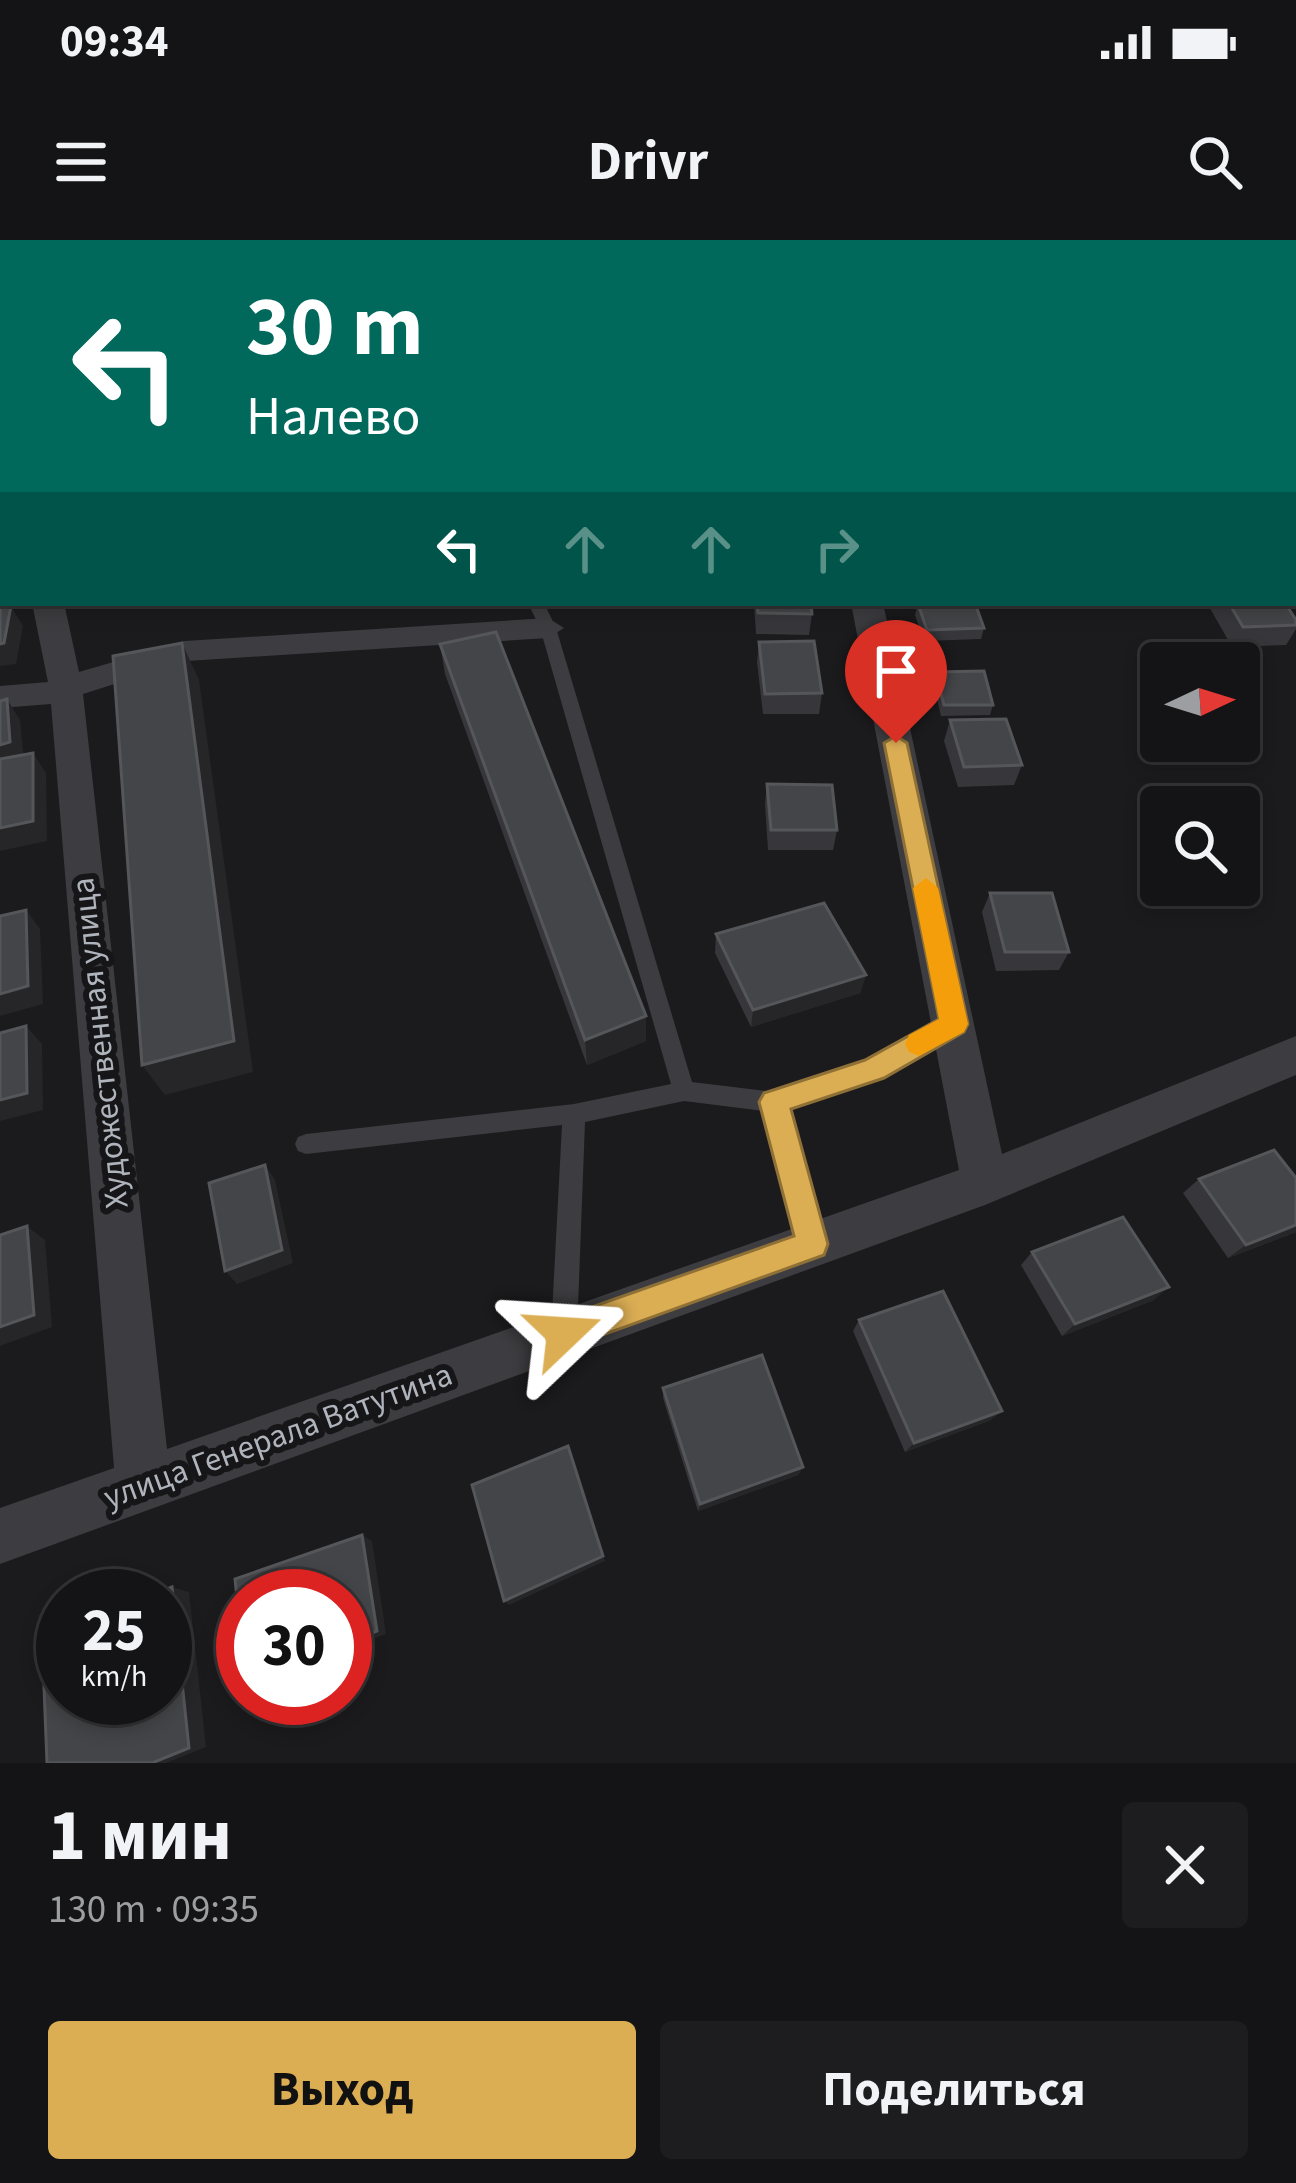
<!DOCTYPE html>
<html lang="ru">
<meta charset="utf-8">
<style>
body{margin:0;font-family:"Source Sans 3",sans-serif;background:#1d1d1f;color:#f1f3f6;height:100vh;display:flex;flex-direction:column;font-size:45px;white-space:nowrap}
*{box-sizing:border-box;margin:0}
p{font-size:39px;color:#9d9ea1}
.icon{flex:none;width:66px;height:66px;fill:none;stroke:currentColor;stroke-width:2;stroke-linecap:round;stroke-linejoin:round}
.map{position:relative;height:1523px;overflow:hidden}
.details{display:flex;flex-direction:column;background:#141416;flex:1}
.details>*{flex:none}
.hud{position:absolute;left:0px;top:0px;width:1296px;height:366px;box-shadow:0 6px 18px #0003,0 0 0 3px #333335;background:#00695c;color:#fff;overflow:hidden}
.needle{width:78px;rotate:86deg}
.buttons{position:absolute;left:1140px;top:402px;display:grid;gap:24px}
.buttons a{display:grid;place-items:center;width:120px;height:120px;border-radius:12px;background:#141416;box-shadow:0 6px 18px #0003,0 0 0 3px #333335;font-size:60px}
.speed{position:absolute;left:36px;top:1329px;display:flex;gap:24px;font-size:60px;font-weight:700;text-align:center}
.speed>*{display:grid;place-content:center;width:156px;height:156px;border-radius:50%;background:#141416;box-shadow:0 6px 18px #0003,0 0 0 3px #333335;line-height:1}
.speed small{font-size:30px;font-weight:400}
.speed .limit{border:18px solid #d22;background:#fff;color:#111}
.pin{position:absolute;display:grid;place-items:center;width:102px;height:102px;color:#fff;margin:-123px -51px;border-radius:50% 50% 50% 0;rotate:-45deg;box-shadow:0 0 12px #0007}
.pin .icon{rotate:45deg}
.me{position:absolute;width:132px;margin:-66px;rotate:70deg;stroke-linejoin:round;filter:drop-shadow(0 0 9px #0008)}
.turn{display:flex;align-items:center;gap:42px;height:252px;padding:0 48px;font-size:54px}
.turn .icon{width:156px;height:156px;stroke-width:2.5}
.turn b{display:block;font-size:84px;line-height:102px}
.lanes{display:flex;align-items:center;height:114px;padding:0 48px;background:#0003;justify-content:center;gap:60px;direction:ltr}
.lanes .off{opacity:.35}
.round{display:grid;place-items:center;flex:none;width:126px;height:126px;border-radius:12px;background:#1d1d1f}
.overview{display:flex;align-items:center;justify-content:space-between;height:204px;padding:0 48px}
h1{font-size:72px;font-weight:700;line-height:90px}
.primary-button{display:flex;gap:24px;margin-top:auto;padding:24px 48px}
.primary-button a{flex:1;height:138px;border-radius:12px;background:#dcae54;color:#111;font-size:48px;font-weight:700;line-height:138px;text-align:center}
.primary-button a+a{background:#1d1d1f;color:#f1f3f6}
.status{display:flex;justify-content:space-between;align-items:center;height:84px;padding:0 60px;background:#141416;direction:ltr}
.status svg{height:33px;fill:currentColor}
header{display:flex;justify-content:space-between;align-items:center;height:156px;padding:0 48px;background:#141416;font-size:54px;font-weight:700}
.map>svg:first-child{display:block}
</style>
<div class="status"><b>09:34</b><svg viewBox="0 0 49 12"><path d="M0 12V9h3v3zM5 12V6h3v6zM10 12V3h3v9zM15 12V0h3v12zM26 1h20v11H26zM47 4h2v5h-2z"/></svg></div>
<header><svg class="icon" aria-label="menu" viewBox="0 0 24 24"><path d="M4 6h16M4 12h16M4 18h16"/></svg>Drivr<svg class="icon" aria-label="search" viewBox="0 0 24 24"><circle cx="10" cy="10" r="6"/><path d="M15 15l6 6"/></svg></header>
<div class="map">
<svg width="1296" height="1523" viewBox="0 0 1296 1523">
<rect width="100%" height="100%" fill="#1b1b1d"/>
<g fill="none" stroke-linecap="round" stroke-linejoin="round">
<polygon fill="#3d3d41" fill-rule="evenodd" points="528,363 544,363 556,388 692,842 774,852 867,822 946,778 962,778 965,784 962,790 882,836 787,868 824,1005 821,1013 812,1017 803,1013 800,1005 765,871 684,861 585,882 577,1093 573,1102 564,1106 555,1102 551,1093 562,885 306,914 298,911 295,904 298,897 306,894 574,864 671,844 540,388"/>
<g fill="#3d3d41" fill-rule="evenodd">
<polygon points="246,0 268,0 244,3"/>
<polygon points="592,0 638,0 590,3"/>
<polygon points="776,0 798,0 800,3 778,3"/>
<polygon points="900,0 982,0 898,3"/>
<polygon points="1124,0 1146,0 1147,3 1125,3"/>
<rect x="0" y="19" width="3" height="14"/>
<polygon points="1293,294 1296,295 1296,317 1293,316"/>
<polygon points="32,363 64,363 79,432 185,401 548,378 564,388 548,398 187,421 83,454 167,1209 959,930 851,363 883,363 1002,914 1296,796 1296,835 985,965 0,1324 0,1268 114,1228 51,464 0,468 0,446 48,442"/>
</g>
</g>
<g fill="#37373b">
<rect x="1293" y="173" width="3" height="36"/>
<polygon points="754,363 811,363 812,374 809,395 756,394"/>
<polygon points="1207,363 1285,363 1296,380 1296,389 1286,405 1232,407"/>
<polygon points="918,364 984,388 981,399 924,401 915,375"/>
<polygon points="759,402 822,453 819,474 763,474 757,422"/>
<polygon points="440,404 646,776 646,801 587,825 445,434"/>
<polygon points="935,432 993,465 990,475 941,476 933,442"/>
<polygon points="950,480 1022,525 1014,545 958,547 944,501"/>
<polygon points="767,544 837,590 833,610 768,610 765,564"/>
<polygon points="990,653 1069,712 1059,730 996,731 982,672"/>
<polygon points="716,694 866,735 860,753 751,787 715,713"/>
<polygon points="1296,938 1296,992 1228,1018 1183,953 1199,939"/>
<polygon points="1032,1012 1154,1060 1062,1096 1021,1025"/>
<polygon points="859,1080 991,1180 905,1212 853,1091"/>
<polygon points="663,1148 803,1227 798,1235 698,1271 663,1158"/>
</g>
<g fill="#262629">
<polygon points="3,147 3,188 0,189 0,148"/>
<polygon points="11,366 23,386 16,424 0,426 0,404"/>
<polygon points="182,403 199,440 253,832 165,855 142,825"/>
<polygon points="7,459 20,480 24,522 0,528 0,505"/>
<polygon points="33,513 46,533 47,601 0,611 0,588"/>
<polygon points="26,670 40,689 43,764 0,776 0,754"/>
<polygon points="866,735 860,753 751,787 753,770"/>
<polygon points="646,776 646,801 587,825 585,800"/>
<polygon points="26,786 42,804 43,870 0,881 0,860"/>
<polygon points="265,925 275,940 293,1023 237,1044 225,1031"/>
<polygon points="1296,985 1296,992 1228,1018 1246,1005"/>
<polygon points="27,986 45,1000 52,1087 0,1106 0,1087"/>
<polygon points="1169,1047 1154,1060 1062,1096 1075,1084"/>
<polygon points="1002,1171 991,1180 905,1212 914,1203"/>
<polygon points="803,1227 798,1235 698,1271 700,1264"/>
<polygon points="362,1295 372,1301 386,1394 345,1409"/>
<polygon points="603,1316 605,1321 509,1365 504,1361"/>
<polygon points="172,1347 189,1352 206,1507 166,1523 152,1523"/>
</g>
<g fill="#444548" stroke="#55565a" stroke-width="3">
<polygon points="1198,0 1233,0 1234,3 1199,3"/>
<rect x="1293" y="127" width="3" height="23"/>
<polygon points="3,128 3,147 0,148 0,129"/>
<polygon points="1293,173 1296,173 1296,194 1293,188"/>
<polygon points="757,363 811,363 812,374 758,373"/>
<polygon points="975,363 984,388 927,390 918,364"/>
<polygon points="1229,363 1285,363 1296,380 1296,385 1243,387"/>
<polygon points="11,366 4,403 0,404 0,367"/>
<polygon points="496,392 646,776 585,800 440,404"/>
<polygon points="814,401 822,453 765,454 759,402"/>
<polygon points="182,403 234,801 142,825 113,416"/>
<polygon points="984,431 993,465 944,465 935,432"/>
<polygon points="7,459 10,502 0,505 0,461"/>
<polygon points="1006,479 1022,525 964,527 950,480"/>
<polygon points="33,513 33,581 0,588 0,519"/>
<polygon points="767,544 832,545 837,590 771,590"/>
<polygon points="990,653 1052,653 1069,712 1005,712"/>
<polygon points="824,663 866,735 753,770 716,694"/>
<polygon points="26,670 28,746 0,754 0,676"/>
<polygon points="26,786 27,853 0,860 0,793"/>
<polygon points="1274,910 1296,938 1296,985 1246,1005 1199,939"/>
<polygon points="265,925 282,1010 225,1031 209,943"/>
<polygon points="1123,977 1169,1047 1075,1084 1032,1012"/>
<polygon points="27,986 34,1075 0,1087 0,995"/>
<polygon points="943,1051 1002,1171 914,1203 859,1080"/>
<polygon points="762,1115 803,1227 700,1264 663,1148"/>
<polygon points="568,1206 603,1316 504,1361 472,1245"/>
<polygon points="362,1295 377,1391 345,1403 345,1356 243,1356 243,1416 235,1339"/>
<polygon points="172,1347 189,1508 152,1523 47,1523 42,1397 63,1389 63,1458 165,1458 165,1356 150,1356"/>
</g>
<polygon fill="#dcae54" stroke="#8f7137" stroke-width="3" points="896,496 907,503 968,784 964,792 884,838 791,869 828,1004 824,1015 564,1109 552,1105 547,1093 552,1081 794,996 759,862 764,853 865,820 939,779 884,503"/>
<polygon fill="#f59e0b" points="926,638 938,648 968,784 964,792 919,816 909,812 905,804 909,795 939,779 913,648"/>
<g text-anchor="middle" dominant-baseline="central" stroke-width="12" stroke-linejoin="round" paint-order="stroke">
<g font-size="33" fill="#afb3bb" stroke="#161618">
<text transform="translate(100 803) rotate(-96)">Художественная улица</text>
<text transform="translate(278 1196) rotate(-20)">улица Генерала Ватутина</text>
</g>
</g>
</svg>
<div class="buttons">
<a><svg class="needle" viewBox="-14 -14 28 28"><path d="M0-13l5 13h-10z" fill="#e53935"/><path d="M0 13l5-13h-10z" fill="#9d9ea1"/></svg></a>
<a><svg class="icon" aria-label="search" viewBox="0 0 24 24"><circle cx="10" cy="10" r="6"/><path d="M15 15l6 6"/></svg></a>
</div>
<div class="speed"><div>25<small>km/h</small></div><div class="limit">30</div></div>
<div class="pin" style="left:896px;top:503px;background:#d93025"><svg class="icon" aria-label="arrive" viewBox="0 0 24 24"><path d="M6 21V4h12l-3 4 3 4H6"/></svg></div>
<svg class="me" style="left:564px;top:1093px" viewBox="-20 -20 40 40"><path d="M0-17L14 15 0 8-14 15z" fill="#dcae54" stroke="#fff" stroke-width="4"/></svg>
<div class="hud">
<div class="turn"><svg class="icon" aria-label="left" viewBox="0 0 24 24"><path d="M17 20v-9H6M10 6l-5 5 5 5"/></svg><div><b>30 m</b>Налево</div></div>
<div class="lanes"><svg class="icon" aria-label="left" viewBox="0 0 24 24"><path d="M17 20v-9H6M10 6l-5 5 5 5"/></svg><svg class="icon off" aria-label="ahead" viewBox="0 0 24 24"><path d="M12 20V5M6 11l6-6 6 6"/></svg><svg class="icon off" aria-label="ahead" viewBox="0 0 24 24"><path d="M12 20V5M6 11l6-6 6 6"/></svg><svg class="icon off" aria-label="right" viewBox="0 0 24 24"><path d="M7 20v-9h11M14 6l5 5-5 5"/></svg></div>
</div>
</div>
<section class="details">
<div class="overview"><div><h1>1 мин</h1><p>130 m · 09:35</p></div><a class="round"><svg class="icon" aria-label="close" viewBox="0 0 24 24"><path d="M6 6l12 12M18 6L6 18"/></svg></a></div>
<div class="primary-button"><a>Выход</a><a>Поделиться</a></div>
</section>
